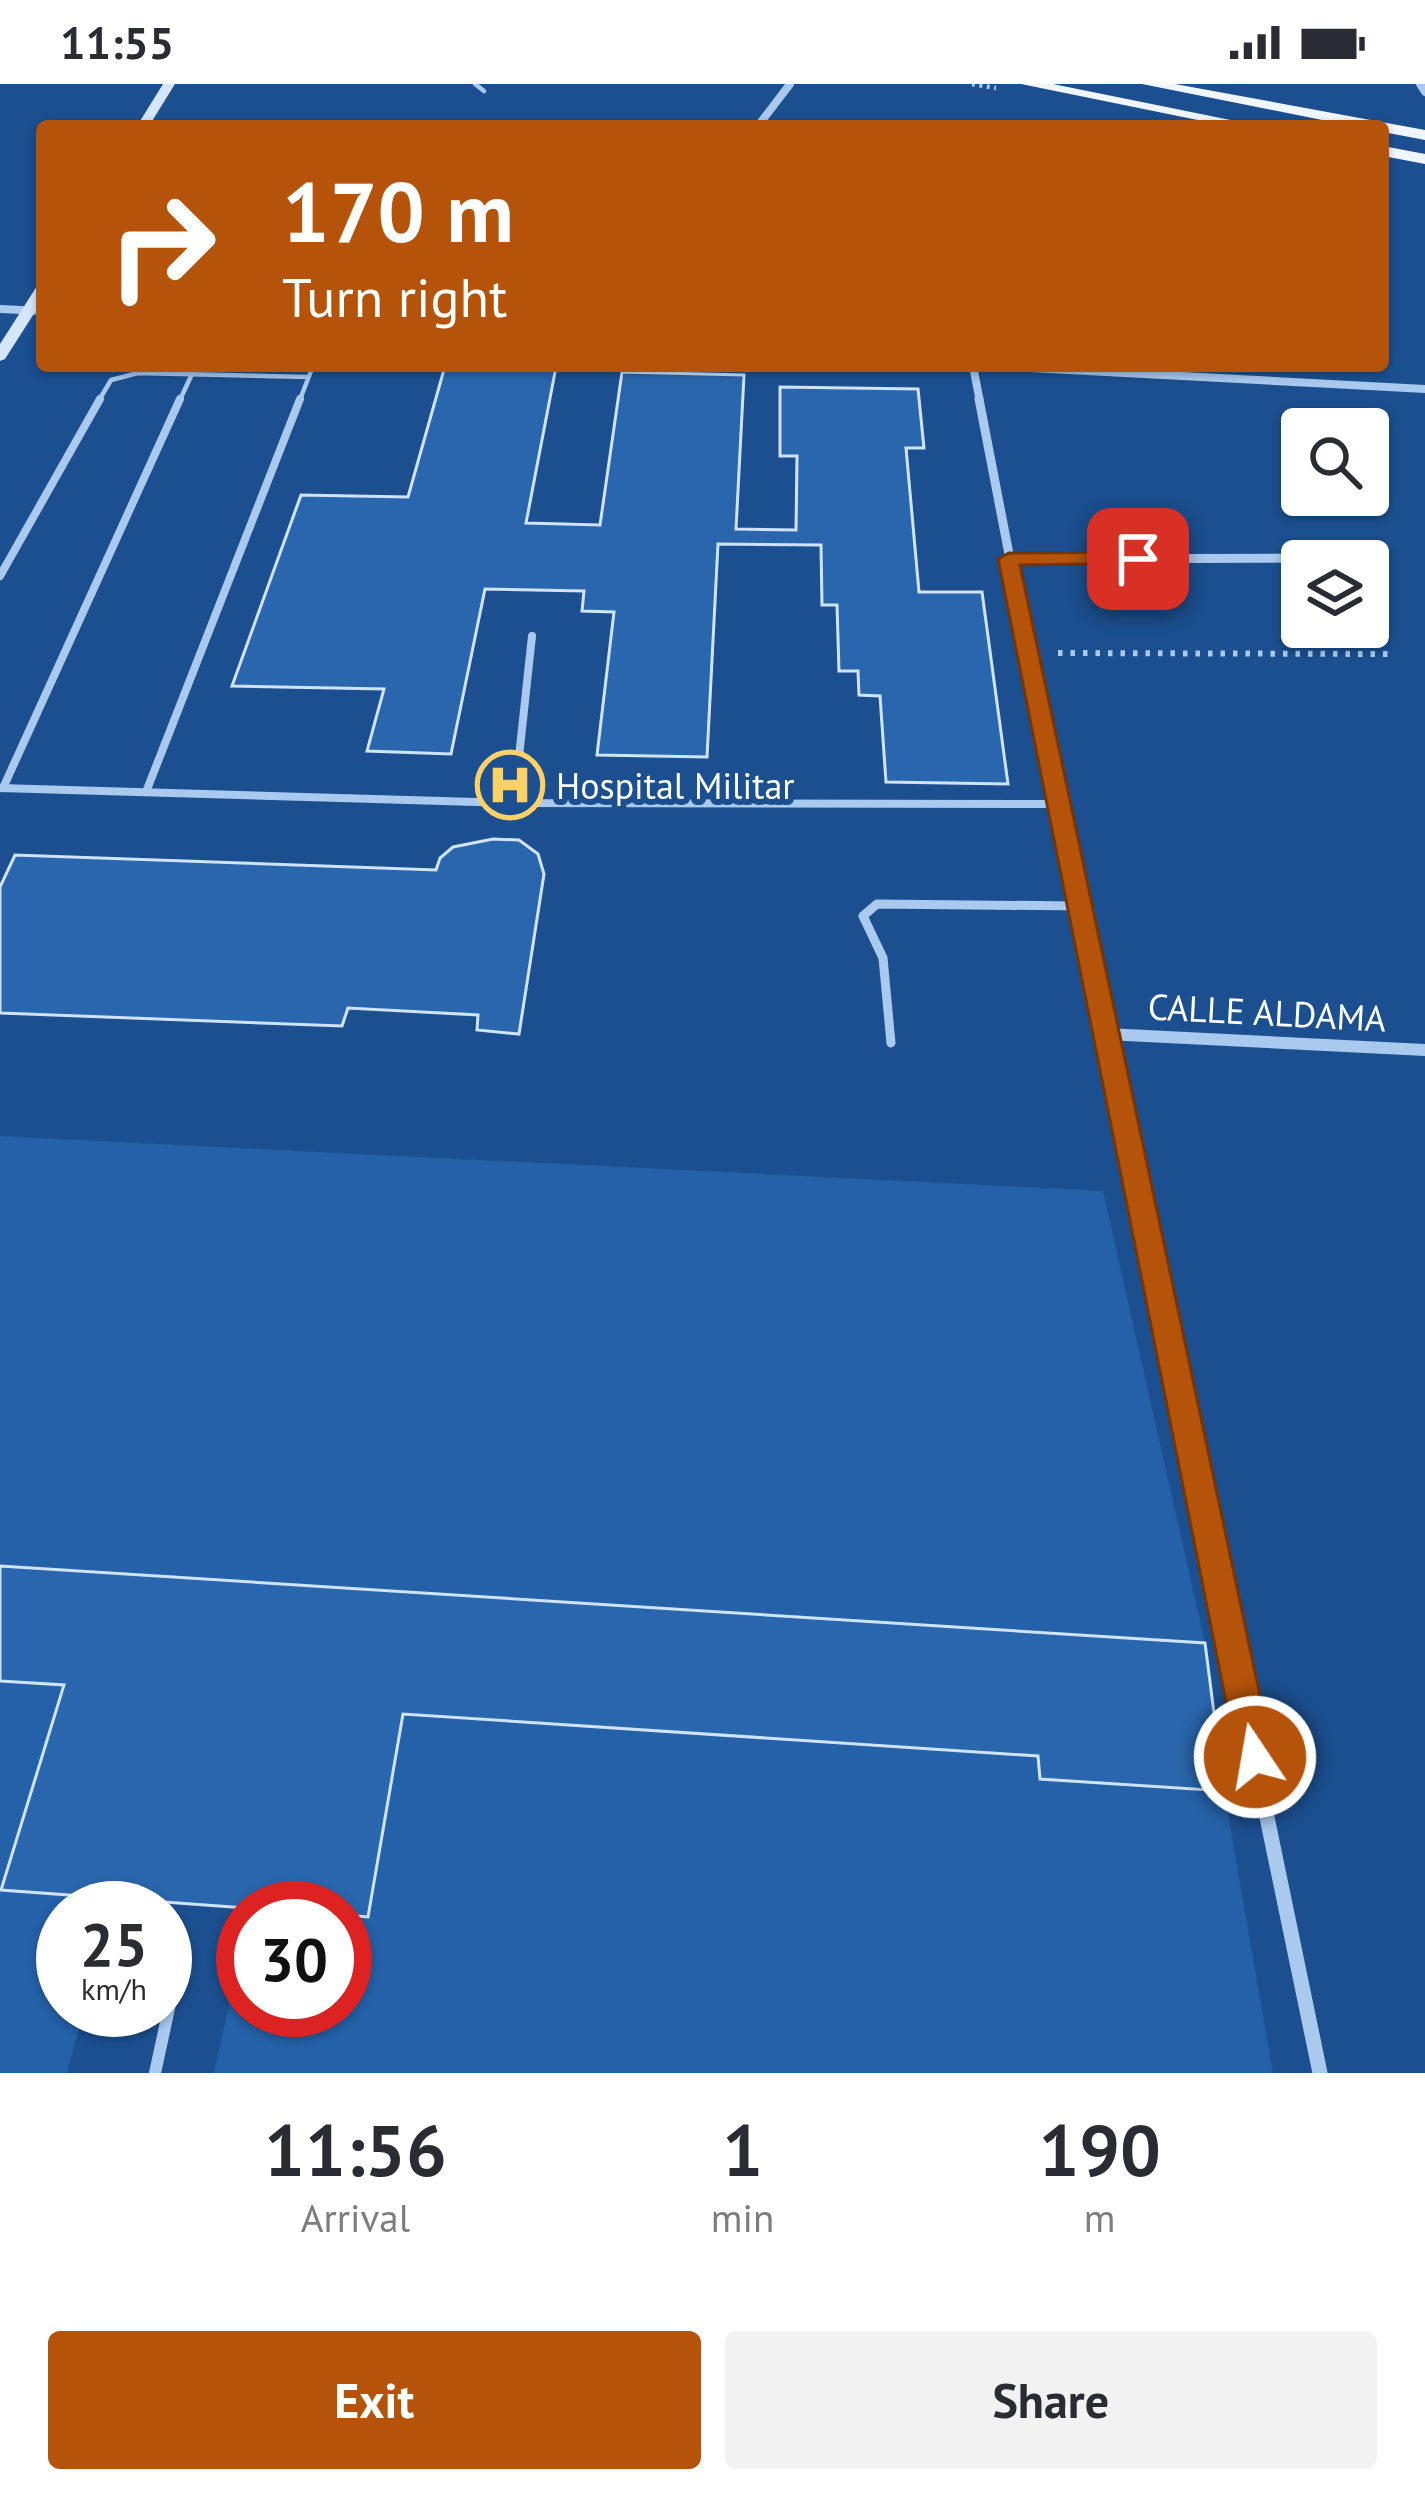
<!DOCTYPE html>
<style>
body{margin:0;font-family:"PT Sans",sans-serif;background:#f2f2f3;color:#2b2b33;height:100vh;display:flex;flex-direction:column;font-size:45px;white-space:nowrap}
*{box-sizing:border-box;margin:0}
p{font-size:39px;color:#7c7c81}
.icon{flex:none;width:66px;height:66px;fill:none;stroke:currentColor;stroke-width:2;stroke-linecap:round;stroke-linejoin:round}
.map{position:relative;height:1989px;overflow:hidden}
.details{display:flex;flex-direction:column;background:#fff;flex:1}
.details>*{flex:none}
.top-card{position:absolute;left:36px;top:36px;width:1353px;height:252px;border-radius:12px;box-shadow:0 3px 9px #0004;background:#b45309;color:#fff;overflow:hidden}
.fabs{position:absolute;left:1281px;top:324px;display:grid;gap:24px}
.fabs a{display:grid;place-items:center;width:108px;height:108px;border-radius:12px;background:#fff;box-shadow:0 3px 9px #0004;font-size:60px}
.speed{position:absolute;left:36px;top:1797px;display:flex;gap:24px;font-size:60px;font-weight:700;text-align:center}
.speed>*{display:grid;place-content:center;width:156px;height:156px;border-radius:50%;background:#fff;box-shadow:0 3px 9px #0004;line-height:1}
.speed small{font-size:30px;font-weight:400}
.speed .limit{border:18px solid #d22;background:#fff;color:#111}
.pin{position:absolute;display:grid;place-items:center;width:102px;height:102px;color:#fff;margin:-51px;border-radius:24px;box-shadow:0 6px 18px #0006}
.me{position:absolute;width:132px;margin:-66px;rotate:348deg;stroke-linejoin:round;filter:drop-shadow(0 0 9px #0008)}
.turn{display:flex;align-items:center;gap:42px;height:252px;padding:0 48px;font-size:54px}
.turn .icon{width:156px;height:156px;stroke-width:2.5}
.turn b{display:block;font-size:84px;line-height:102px}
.eta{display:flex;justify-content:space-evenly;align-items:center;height:204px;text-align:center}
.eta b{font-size:72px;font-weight:800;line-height:84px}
.cta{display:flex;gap:24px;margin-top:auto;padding:24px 48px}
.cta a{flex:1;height:138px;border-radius:12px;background:#b45309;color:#fff;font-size:48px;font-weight:800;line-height:138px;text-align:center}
.cta a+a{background:#f2f2f3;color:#2b2b33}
.status{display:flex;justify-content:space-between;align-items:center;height:84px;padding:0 60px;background:#fff;direction:ltr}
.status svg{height:33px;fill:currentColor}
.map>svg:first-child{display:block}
</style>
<div class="status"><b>11:55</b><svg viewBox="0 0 49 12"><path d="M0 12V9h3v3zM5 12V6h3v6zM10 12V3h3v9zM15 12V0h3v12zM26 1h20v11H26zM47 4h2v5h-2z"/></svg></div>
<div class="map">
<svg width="1425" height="1989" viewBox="0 0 1425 1989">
<rect width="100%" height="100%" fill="#1b4f8f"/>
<g fill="#2461a8">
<polygon points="0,1052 1103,1107 1205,1559 0,1482"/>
<polygon points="0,1597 64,1601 1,1805 113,1814 110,1824 63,1824 63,1926 84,1926 67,1989 0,1989"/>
<polygon points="403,1630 1038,1672 1041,1695 1224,1707 1273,1989 214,1989 243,1857 243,1926 345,1926 345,1831 368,1832"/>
</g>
<g fill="#2a66ad" stroke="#cfe3fa" stroke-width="3">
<polygon points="445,282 556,283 526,439 600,441 622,288 744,291 736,445 796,446 797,372 780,372 780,303 918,305 924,364 906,364 919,508 982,508 1008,700 886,698 880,612 859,611 858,587 839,587 837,521 822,521 821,461 718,460 707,673 597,671 614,528 582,527 584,507 485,505 451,670 367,667 384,605 232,602 301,411 408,413"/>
<polygon points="493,755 519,756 538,770 544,790 519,950 477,946 478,931 348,924 342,942 0,929 0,803 15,771 436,786 440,774 453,763"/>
<polygon points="0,1482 1205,1559 1224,1707 1040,1695 1038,1672 403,1630 368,1833 345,1831 345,1824 246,1824 1,1806 64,1601 0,1597"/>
</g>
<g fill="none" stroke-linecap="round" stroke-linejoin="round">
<polyline stroke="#a9c9ee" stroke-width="4.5" stroke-dasharray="3 4.5" stroke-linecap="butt" points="972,0 996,4"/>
<polyline stroke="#a9c9ee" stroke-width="6" stroke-dasharray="4.5 8" stroke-linecap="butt" points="1058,569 1390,570"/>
<g stroke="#a9c9ee" stroke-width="4.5">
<polyline points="475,0 484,7"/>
<polyline points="98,318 111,296 138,289 308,293"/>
<polyline points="179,318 192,290"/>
<polyline points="299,318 313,282"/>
</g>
<g stroke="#a9c9ee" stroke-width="8">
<polyline points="0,492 100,315"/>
<polyline points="0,704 514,719 1058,720"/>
<polyline points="3,704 180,315"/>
<polyline points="146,708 300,315"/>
<polyline points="514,719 532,552"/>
</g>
<polyline stroke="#a9c9ee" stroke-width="9" points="891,959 883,874 863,832 877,820 1080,822"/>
<polyline stroke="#a9c9ee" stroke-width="12" points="155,1989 173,1906"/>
<g stroke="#a9c9ee" stroke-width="8">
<polyline points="1420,0 1425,8"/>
<polyline points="758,42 790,0"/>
<polyline points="0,225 42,227"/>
<polyline points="973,282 980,318"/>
<polyline points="994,282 1425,305"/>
</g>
<g stroke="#a9c9ee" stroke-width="9">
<polyline points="979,315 1060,734"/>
<polyline points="1008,475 1310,474"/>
</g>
<g stroke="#a9c9ee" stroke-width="12">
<polyline points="1059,731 1173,1278"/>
<polyline points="1106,950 1425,966"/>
</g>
<polyline stroke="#a9c9ee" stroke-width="15" points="1172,1275 1320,1989"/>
<g fill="#d6e6fa" fill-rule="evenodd">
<polygon points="163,0 175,0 149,42 137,42"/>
<polygon points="42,201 42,217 5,275 0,277 0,260 37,202"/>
</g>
<g fill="#f0f6ff" fill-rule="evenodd">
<polygon points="1021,0 1053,0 1260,42 1227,42"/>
<polygon points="1142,0 1175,0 1425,46 1425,56 1383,48 1383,42 1352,42"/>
<polygon points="1383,62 1425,70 1425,80 1383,72"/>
</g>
</g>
<polygon fill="#b45309" stroke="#753606" stroke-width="3" points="1138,468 1145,470 1145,479 1020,481 1273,1673 1268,1686 1255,1691 1242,1686 1237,1673 998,475 1009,469"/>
<defs>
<symbol id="hospital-ring" viewBox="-11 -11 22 22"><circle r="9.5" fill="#1b4f8f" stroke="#ffd166" stroke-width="1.5"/><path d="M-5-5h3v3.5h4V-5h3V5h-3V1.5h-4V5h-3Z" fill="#ffd166"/></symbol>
</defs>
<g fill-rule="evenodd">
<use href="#hospital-ring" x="472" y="663" width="76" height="76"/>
</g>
<g text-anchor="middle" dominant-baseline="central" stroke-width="12" stroke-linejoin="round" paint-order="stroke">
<g font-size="36" fill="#fff" stroke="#1b4f8f" text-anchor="start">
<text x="556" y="701">Hospital Militar</text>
</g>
<g font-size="36" fill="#fff" stroke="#1b4f8f">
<text transform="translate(1267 928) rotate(3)">CALLE ALDAMA</text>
</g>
</g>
</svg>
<div class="fabs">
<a><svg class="icon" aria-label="search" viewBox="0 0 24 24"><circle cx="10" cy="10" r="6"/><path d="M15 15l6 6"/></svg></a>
<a><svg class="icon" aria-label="layers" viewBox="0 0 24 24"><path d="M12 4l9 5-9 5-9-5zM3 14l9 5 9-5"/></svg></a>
</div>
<div class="speed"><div>25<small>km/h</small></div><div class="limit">30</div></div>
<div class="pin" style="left:1138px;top:475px;background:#d93025"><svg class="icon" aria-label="arrive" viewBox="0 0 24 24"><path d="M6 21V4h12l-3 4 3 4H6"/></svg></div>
<svg class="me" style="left:1255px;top:1673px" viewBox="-20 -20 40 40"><circle r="17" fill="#b45309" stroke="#fff" stroke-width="3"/><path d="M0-11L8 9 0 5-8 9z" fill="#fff"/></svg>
<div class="top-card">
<div class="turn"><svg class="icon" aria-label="right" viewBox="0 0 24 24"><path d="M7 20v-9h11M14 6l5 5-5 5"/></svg><div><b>170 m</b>Turn right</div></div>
</div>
</div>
<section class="details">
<div class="eta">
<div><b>11:56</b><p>Arrival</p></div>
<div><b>1</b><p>min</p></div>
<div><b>190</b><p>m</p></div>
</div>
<div class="cta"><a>Exit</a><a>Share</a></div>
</section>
